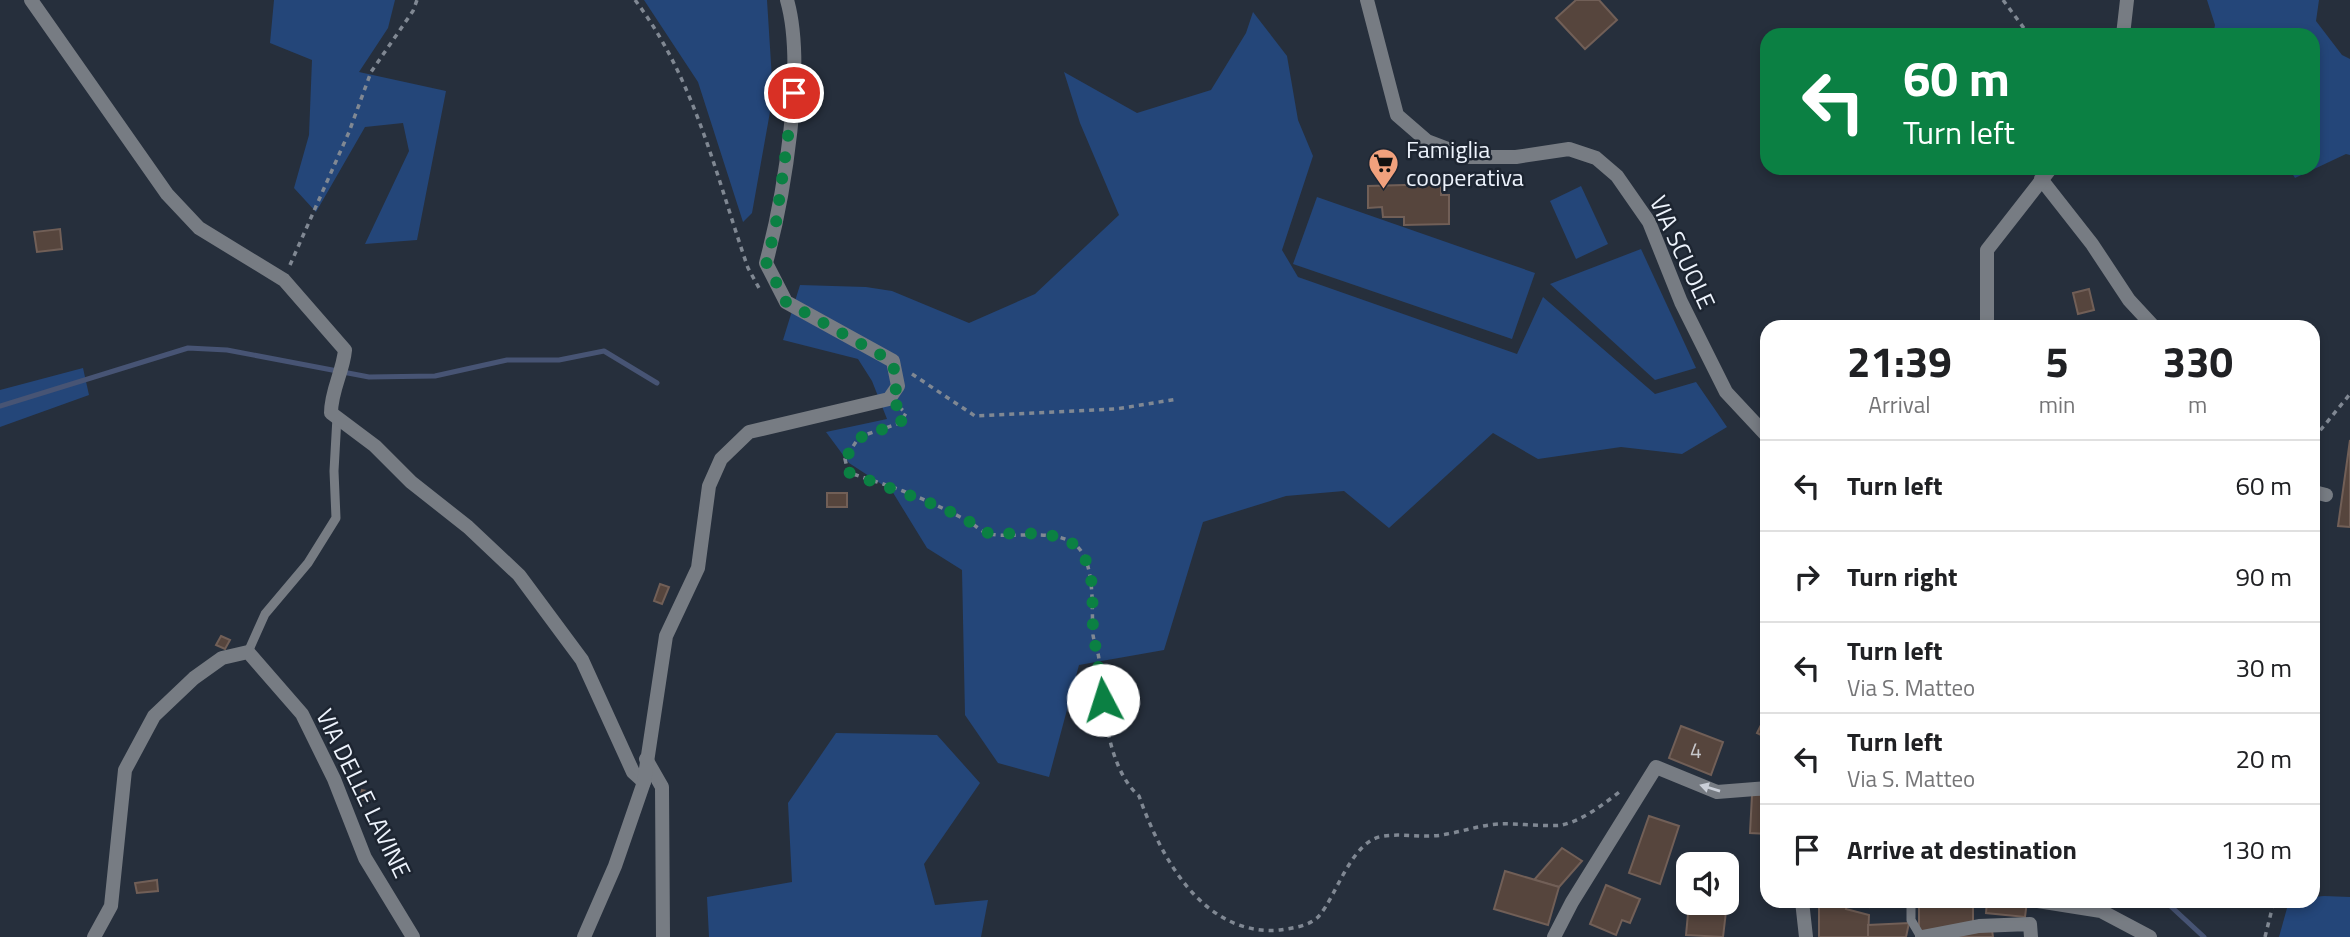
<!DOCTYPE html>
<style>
body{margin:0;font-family:"Titillium Web",sans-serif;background:#f6f6f6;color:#202124;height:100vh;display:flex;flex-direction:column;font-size:26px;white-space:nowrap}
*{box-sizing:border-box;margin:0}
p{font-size:23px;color:#757577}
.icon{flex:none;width:38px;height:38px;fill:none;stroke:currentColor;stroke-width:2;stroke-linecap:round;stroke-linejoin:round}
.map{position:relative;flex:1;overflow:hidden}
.sheet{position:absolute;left:1760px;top:320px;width:560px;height:588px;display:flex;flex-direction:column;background:#fff;border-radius:21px;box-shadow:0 4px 10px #0003}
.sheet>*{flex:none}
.hud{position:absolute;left:1760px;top:28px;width:560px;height:147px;border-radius:21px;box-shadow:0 4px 10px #0003;background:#0b8043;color:#fff;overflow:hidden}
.fabs{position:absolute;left:1676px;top:852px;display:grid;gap:14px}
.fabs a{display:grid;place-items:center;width:63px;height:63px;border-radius:14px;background:#fff;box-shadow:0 4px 10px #0003;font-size:35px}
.pin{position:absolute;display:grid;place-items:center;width:60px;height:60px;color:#fff;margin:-30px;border:4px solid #fff;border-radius:50%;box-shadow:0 2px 7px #0007}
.me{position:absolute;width:77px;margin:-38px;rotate:355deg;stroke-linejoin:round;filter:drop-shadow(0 0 5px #0008)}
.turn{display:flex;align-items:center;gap:24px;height:147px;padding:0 28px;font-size:32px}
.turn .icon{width:91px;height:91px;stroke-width:2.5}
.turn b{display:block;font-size:49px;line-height:60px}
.eta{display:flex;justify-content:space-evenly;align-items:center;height:119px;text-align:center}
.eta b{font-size:42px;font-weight:700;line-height:49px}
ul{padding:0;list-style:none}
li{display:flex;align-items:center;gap:21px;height:91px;padding:0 28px;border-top:2px solid #e0e0e0}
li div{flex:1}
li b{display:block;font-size:26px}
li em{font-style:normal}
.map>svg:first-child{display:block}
</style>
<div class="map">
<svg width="2350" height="937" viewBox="0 0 2350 937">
<rect width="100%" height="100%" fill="#262f3c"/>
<g fill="#244679">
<polygon points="274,0 395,0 388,28 359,72 446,91 417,240 365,244 409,151 403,123 365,127 316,212 294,188 309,135 312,60 270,43"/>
<polygon points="644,0 767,0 773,95 752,213 743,222 698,82"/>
<polygon points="2207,0 2319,0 2316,21 2342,55 2350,59 2350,155 2346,154 2295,178 2289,168 2314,168 2314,35 2213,35 2215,25"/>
<polygon points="1253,12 1287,56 1298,120 1313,156 1282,250 1298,277 1517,354 1543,297 1655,394 1696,382 1727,427 1682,454 1621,447 1538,459 1493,433 1389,528 1344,491 1286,496 1203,522 1164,650 1079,665 1049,777 998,763 965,715 962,570 927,548 892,491 849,463 826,432 887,419 872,381 858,359 783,340 800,285 866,287 892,291 969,323 1035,294 1119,215 1080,123 1064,72 1137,113 1211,90 1246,33"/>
<polygon points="1581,186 1608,244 1576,259 1550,201"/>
<polygon points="1317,197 1535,273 1512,339 1293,264"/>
<polygon points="1641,249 1696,368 1655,380 1550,284"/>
<polygon points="83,368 89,395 0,427 0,390"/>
<polygon points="836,733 937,735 980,783 924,864 935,905 988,900 981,937 709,937 707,897 792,882 788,803"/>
<polygon points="2324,896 2350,897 2350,937 2279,937 2289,901 2314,901 2314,897"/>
</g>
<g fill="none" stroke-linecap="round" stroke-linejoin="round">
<g stroke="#475474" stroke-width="5">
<polyline points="0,406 188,348 227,350 369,377 435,376 507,360 559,360 604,351 657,383"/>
<polyline points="2165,901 2204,937"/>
</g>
</g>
<g fill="#56453d" stroke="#715f57" stroke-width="2">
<polygon points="1576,0 1599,0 1617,20 1585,49 1556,18"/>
<polygon points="1441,184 1441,195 1449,195 1449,224 1404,225 1404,217 1383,217 1382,207 1368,208 1368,186"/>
<polygon points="60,229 62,249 37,252 34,232"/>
<polygon points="2089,289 2094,310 2078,314 2073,293"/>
<polygon points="2350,440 2350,527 2338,526"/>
<rect x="827" y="493" width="20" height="14"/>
<polygon points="660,584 669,587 662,604 654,601"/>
<polygon points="221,636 230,640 225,649 216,645"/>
<polygon points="1768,711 1768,733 1765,737 1757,733"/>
<polygon points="1681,726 1723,742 1711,775 1669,758"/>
<polygon points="362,790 371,792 369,801 360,799"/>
<polygon points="1752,795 1768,795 1768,834 1750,833"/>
<polygon points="1649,816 1679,826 1660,884 1629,873"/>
<polygon points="1562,848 1582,861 1559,887 1534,880"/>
<polygon points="1505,871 1559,887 1548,925 1494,909"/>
<polygon points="157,880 158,891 137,893 135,883"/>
<polygon points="1606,885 1640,899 1630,923 1622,920 1616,935 1590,924"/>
<polygon points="1819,901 1870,901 1869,907 1848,903 1846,909 1869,915 1868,937 1819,937"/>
<polygon points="1919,901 1938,901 1939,905 1973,901 1973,922 1919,933"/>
<polygon points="1987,901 2027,901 2025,917 1986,913"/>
<polygon points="1689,903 1727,903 1723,937 1686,935"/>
<polygon points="1909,923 1906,937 1868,937 1868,925"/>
<polygon points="1992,930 1993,937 1943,937"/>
</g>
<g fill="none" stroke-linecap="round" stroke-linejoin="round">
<g stroke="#808893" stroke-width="3.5" stroke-dasharray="5 5" stroke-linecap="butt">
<path d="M635,0C695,79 716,176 748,268L759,288"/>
<polyline points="2003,0 2029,35"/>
<polyline points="290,265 349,132 371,72 413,11 417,0"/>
<polyline points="912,374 975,416 1116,409 1178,399"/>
<path d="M899,407L906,413L900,423L859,437L845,459L848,472C866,479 885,484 903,491C924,499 947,510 966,520C973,523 978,529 984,532C1003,541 1048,527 1073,543C1097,559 1091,610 1093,635C1094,643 1099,652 1099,661C1103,701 1106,767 1139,796C1160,855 1202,937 1280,930C1293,928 1310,926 1319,916C1337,895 1352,839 1384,836C1405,833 1426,839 1447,834C1465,831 1480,825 1499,824C1515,823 1550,827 1562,825C1584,820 1605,803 1622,790"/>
<polyline points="2314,438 2350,394"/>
<polyline points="2314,703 2317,737 2314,755"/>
<polyline points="2265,937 2274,901"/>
</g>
<g stroke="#777c83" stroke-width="9">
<polyline points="248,652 265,614 308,563 336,518 334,471 337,417"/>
<polyline points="1911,901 1911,920 1921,937"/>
</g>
<g stroke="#777c83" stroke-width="14">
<path d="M31,0L167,194L199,228L284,280L345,350C343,372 331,390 331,413L375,446L411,482L468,527L519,575L582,660L633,772L644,782"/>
<polyline points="1367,0 1397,115 1427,141 1469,157 1516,157 1569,149 1596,158 1617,176 1649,222 1681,302 1726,392 1768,437"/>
<polyline points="2123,35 2127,0"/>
<polyline points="2041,179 2092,244 2129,300 2154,327"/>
<polyline points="1987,327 1987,250 2051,168"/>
<polyline points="2314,492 2326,495"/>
<polyline points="646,759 662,787 663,937"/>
<polyline points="1802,901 1806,937"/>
<polyline points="2038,901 2101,911 2150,937"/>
<polyline points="94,937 111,906 125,770 154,716 194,678 222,658 248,652 302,714 334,779 365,858 413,937"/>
<path d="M584,937L615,866L644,782L666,636L698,568L709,486L721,459L749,432L889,399L898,386L893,361L786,302L766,263C784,196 806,66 787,0"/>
<polyline points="1554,937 1572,902 1656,767 1717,792 1768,788"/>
<polyline points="1922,937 1979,926 2030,924 2031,937"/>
</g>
</g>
<defs><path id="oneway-solid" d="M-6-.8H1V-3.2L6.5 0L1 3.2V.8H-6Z" transform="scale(1.75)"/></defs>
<use fill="#cacfd8" href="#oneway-solid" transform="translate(1710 788) rotate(-163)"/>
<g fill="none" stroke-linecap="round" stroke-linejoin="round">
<path stroke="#0b8043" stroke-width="12" stroke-dasharray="0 21.6" d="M794,93L775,230L766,262L786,302L892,361L898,386L889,399L906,413L900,423L859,438L845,459L848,472C887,488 929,500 967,520C975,525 981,533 990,533C1018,536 1068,525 1084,557C1097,581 1090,610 1094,636C1097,658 1100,679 1103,700"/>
</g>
<defs>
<symbol id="supermarket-pin" viewBox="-11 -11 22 30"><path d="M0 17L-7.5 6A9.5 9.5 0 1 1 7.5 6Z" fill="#f1a17d" stroke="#1d2531"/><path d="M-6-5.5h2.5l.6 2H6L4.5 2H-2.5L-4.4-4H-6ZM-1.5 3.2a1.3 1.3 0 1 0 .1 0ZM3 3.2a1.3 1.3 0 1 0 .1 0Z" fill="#111"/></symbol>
</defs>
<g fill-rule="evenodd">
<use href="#supermarket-pin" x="1366" y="146" width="35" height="47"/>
</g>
<g text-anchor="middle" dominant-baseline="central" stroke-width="5" stroke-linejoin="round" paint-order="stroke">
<g font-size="21" fill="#c7c8cc">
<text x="1696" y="750">4</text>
</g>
<g font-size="24" fill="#edf3fc" stroke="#1d2531" text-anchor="start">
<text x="1406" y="149">Famiglia<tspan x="1406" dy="28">cooperativa</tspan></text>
</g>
<g font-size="24" fill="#edf3fc" stroke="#1d2531">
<text transform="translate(1683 252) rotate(65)">VIA SCUOLE</text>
<text transform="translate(364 793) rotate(64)">VIA DELLE LAVINE</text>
</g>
</g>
</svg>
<div class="fabs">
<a><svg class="icon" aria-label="sound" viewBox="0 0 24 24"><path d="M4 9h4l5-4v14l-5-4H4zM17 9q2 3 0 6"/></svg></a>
</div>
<div class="pin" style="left:794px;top:93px;background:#d93025"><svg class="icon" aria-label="arrive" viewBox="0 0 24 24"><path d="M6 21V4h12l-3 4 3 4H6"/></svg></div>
<svg class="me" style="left:1103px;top:700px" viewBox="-20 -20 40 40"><circle r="19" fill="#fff"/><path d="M0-13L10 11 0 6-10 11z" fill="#0b8043"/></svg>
<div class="hud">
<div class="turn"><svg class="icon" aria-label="left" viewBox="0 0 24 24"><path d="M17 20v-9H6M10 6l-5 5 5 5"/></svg><div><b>60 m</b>Turn left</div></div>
</div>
<section class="sheet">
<div class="eta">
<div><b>21:39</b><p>Arrival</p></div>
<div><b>5</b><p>min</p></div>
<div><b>330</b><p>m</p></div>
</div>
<ul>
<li><svg class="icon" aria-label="left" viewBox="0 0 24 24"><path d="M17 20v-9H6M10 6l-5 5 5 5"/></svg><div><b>Turn left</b></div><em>60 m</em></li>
<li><svg class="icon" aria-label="right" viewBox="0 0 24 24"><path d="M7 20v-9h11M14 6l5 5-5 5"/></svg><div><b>Turn right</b></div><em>90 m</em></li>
<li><svg class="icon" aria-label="left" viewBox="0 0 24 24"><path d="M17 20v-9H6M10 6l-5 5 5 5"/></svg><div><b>Turn left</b><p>Via S. Matteo</p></div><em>30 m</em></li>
<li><svg class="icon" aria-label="left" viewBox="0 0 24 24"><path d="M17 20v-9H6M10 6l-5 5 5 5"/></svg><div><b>Turn left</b><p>Via S. Matteo</p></div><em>20 m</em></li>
<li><svg class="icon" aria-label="arrive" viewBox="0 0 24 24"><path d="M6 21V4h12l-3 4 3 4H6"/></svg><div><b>Arrive at destination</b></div><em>130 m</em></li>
</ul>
</section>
</div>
